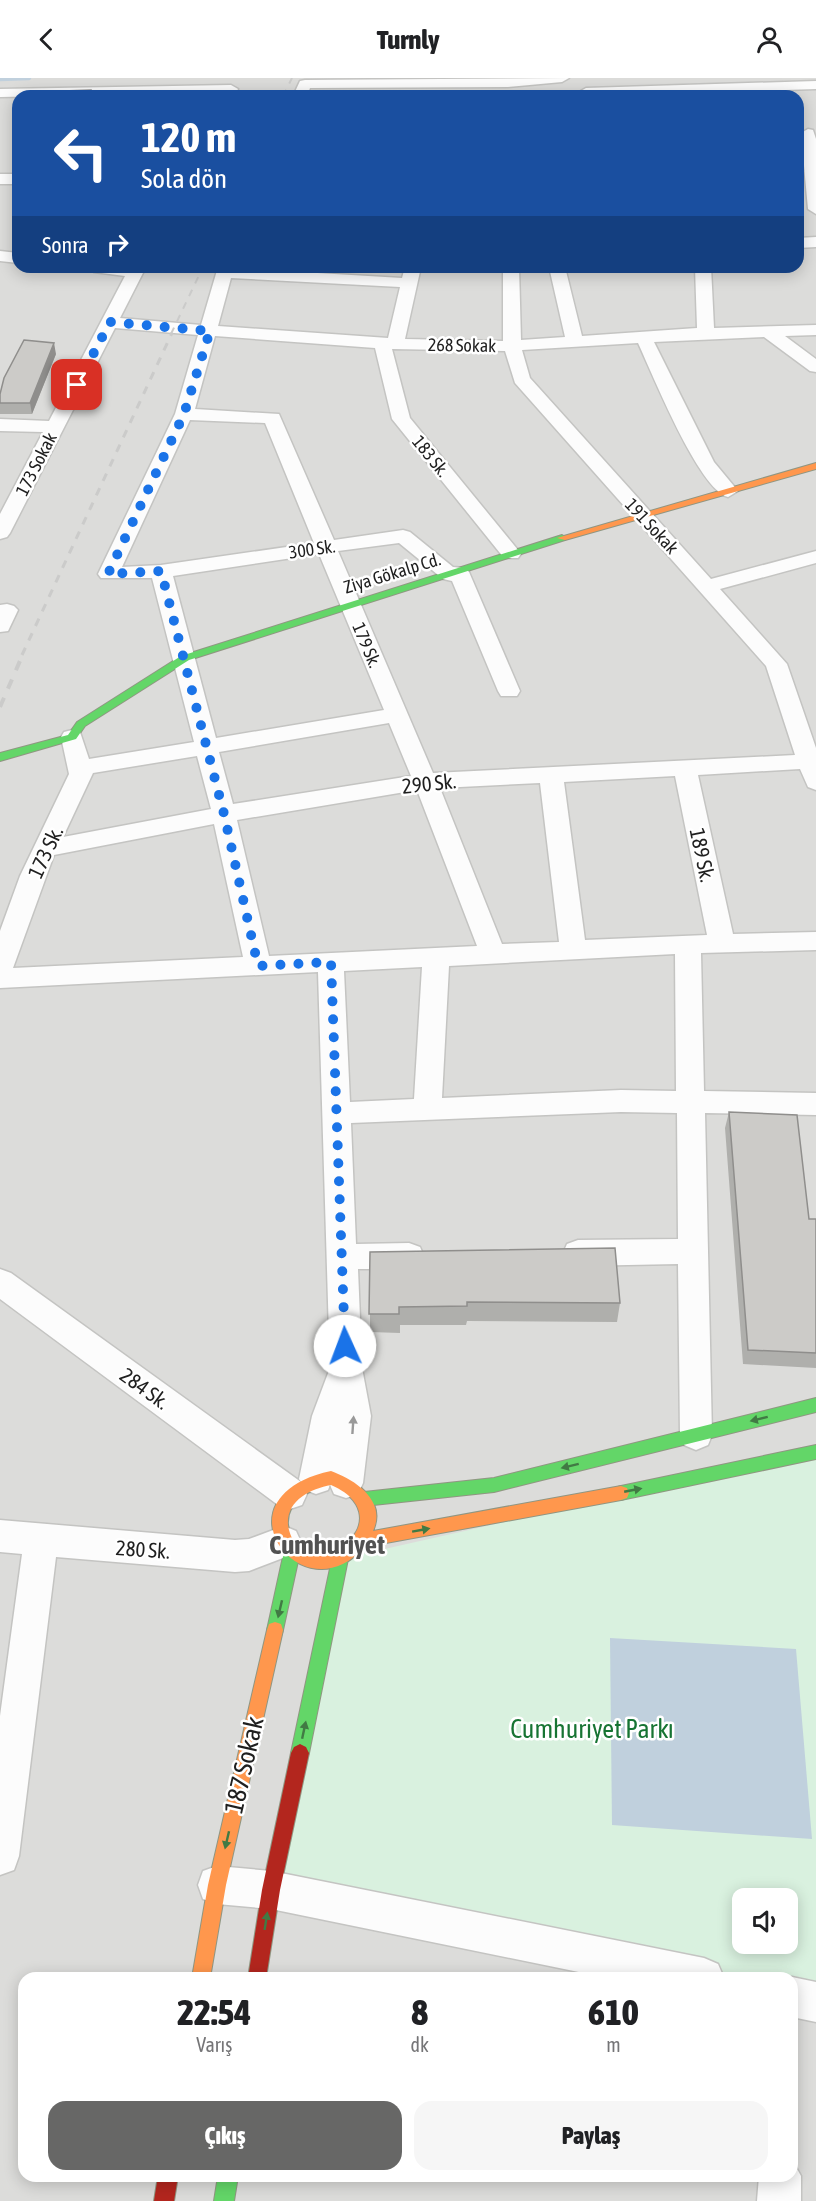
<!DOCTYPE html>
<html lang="tr">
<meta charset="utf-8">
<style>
body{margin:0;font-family:"Asap Condensed",sans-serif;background:#f6f6f6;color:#202124;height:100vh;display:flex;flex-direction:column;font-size:22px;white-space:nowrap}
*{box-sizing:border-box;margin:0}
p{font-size:20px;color:#757577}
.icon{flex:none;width:33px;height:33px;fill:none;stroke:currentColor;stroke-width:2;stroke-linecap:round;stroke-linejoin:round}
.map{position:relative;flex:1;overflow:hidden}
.side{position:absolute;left:18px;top:1894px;width:780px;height:210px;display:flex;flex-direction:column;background:#fff;border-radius:18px;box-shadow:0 3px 15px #0003}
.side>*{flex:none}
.banner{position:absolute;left:12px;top:12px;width:792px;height:183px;border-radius:18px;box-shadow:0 3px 15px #0003;background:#1a4fa0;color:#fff;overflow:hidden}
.fabs{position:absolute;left:732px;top:1810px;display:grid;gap:12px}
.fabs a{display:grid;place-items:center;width:66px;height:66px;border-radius:12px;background:#fff;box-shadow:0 3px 15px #0003;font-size:30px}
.pin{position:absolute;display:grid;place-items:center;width:51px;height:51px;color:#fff;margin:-26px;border-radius:12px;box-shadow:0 3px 9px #0006}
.me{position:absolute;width:66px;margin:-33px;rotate:358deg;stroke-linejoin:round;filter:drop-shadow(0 0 4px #0008)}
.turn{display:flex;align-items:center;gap:21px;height:126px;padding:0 30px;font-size:27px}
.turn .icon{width:78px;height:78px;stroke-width:2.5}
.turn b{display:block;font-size:42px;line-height:51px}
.then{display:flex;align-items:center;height:57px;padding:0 30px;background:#0003;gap:12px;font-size:22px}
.eta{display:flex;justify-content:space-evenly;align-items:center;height:102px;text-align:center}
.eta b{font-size:36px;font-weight:800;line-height:42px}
.button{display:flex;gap:12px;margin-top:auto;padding:12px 30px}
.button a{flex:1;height:69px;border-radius:18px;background:#676766;color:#fff;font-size:24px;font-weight:800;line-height:69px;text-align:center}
.button a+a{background:#f6f6f6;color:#202124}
header{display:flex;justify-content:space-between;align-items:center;height:78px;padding:0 30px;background:#fff;font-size:27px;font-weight:800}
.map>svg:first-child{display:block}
</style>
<header><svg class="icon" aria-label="back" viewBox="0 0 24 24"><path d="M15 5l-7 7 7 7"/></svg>Turnly<svg class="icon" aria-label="person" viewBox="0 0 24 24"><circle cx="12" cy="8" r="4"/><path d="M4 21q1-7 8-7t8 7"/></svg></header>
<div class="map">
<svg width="816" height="2123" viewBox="0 0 816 2123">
<rect width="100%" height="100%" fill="#edede9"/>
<path fill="#dcdcda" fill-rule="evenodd" d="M0,0H816V2123H0ZM18,18H798V189H18ZM742,1821H788V1866H742ZM24,1900H792V2098H24Z"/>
<path fill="#d9f1df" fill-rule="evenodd" d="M816,1374V1924L792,1900H704L271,1812L340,1481ZM742,1821H788V1866H742Z"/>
<polygon fill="#c0d0dd" points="610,1560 796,1571 812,1761 612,1747"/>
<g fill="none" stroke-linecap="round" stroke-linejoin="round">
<polyline stroke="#c0d0dd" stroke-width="4.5" points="0,1 29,0"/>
<defs>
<g id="street">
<polygon points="569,0 562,4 508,9 310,10 307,18 293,18 300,3 305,2"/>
<polygon points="816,3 816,11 593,18 581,17 579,14 586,10"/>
<polygon points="231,7 238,11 234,18 220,18 222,15 0,19 0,11"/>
<polygon points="808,51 813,52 816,61 816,136 808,131 801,55"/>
<rect x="0" y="96" width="18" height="10"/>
<polygon points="816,159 816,169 798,170 798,160"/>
<polygon points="0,173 18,175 18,185 0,183"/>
<path d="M86,189H146L120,240L201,247L218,189L402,200L405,189H421L405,261L503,263V189H519L521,262L565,259L549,189H565L582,258L697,250L695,189H711L714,250L816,247V257L785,258L816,281V294L810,293L764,259L654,264L714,384L738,413L728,419C699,412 652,295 638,265L522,272L530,300L711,501L816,473V485L720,511L787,586L816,670V712L808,709L800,691L698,697L733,856L816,854V872L701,875L704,1013L816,1015V1037L705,1035L712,1357L708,1367L696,1372L684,1367L680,1357L678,1186L578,1188L567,1184L563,1175L567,1166L578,1162L678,1161L677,1035L621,1034L351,1045L356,1166L409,1165L420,1169L424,1178L420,1187L409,1191H358L362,1290L371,1338L363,1405L358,1416L346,1420L334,1416L330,1407L328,1412L316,1416L305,1412L307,1416L302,1427L290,1431L278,1427L0,1221V1191L11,1195L301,1404L299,1401L312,1338L330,1290L318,894L0,910V853L20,798L69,696L61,659L64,654L72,652L80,654L89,681L194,664L152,500H101L98,496L175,336L198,257L115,250L10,455L7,459L0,461V436L43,354L0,353V341L49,343L125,198L94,194ZM231,200L400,209L388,260L218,248ZM215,258L375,270L392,341L504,480H518L521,476L518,472L410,340L392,271L505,273L515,305L766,588L795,677L433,695L338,473L399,465L443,501L452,503L498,613L501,618H517L520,613L469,494L466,490L453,489L410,454L403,452L334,462L279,336L195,331ZM190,342L265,345L314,465L161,487L122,489ZM319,476L384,632L216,660L173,498ZM389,645L411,698L233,726L219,674ZM197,678L211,731L63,759L93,695ZM675,698L707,857L585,862L564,704ZM540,705L559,864L502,866L440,710ZM417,712L477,868L269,878L237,742ZM214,746L243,879L13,890L54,777ZM675,876L676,1013L621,1012L442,1020L449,888ZM422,889L414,1021L350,1024L344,893Z"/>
<polygon points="7,526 14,528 18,532 8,553 0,554 0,527"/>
<polygon points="0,1442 235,1462 249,1461 284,1448 296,1453 301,1464 296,1475 249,1493 235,1494 56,1479 19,1778 14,1792 0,1797 0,1638 22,1476 0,1474"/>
<polygon points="217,1788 271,1793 704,1880 718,1886 724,1900 608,1900 271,1831 217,1826 203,1821 198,1807 203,1793"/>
<polygon points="792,1899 816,1904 816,1944 792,1939 792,1900 788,1900"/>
<polygon points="792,2082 801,2098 801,2123 757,2123 759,2098 792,2098"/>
</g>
<g id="fast">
<polygon points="562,457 567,460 565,462 189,582 85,648 76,661 0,683 0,675 68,657 77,644 181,578"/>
<polygon points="816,1320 816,1334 494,1414 364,1428 358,1426 356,1421 358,1416 364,1414 494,1400"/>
<polygon points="816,1367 816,1381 621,1422 615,1420 613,1415 615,1410 621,1408"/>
<polygon points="292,1466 298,1469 300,1474 283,1552 281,1558 275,1560 269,1558 267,1552 284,1474 286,1469"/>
<polygon points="340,1473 346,1476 348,1481 309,1675 306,1681 300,1684 294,1681 291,1675 332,1481 334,1476"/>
<polygon points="218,2098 238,2098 234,2123 214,2123"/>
</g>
<g id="slow">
<polygon points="816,385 816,391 565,462 557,460"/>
<path d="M331,1393C355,1402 387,1422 373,1453L621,1408L627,1410L629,1415L627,1420L621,1422L364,1469C303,1540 210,1419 331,1393ZM331,1407C400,1437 328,1501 295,1464C291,1460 289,1453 288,1447C286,1423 310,1411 331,1407Z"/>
<polygon points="275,1544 281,1546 283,1552 226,1807 210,1900 192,1900 208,1807 267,1552 269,1546"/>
</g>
<g id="jam">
<polygon points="300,1666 306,1669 309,1675 280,1812 266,1900 248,1900 262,1812 291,1675 294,1669"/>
<polygon points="158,2098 178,2098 174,2123 154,2123"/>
</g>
</defs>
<use href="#street" stroke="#c4c4c2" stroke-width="3"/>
<use href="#fast" stroke="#909682" stroke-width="2"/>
<use href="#slow" stroke="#909682" stroke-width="2"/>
<use href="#jam" stroke="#909682" stroke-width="2"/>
<use href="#street" fill="#fcfcfc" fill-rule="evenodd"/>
<use href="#fast" fill="#63d668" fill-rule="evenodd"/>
<use href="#slow" fill="#ff974d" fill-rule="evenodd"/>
<use href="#jam" fill="#b3261e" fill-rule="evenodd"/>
<g stroke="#cbcbca" stroke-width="2" stroke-dasharray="7 7" stroke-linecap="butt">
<polyline points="283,18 292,0"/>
<polyline points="171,256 203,189"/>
</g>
<polyline stroke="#cbcbca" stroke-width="3" stroke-dasharray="8 8" stroke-linecap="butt" points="22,577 172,255"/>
<polyline stroke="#cbcbca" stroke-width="4" stroke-dasharray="10 10" stroke-linecap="butt" points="0,629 23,576"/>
</g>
<g fill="#afafac">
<polygon points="56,276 32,336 0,336 0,316"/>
<polygon points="729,1034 809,1141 816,1141 816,1290 743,1286 725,1050"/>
<polygon points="370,1174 620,1225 617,1244 467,1243 466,1247 400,1247 400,1255 370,1254"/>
</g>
<polygon fill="#8f8e8c" points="54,265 56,276 32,336 30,325"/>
<g fill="#cccbc8" stroke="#8f8e8c" stroke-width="1.5">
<polygon points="91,12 90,18 63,18 63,13"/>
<polygon points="24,262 54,265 30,325 0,325 0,316 4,300"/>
<polygon points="729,1034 797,1037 809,1141 816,1141 816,1275 748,1272"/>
<polygon points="615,1170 620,1225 467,1224 467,1228 399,1229 399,1236 369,1236 370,1174"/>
</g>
<defs><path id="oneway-solid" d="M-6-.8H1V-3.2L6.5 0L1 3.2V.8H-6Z" transform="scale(1.5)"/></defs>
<g fill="#417a44">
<use href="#oneway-solid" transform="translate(759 1341) rotate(166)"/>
<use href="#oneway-solid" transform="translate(570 1388) rotate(166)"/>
<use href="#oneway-solid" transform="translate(633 1412) rotate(-11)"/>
<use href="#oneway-solid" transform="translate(421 1452) rotate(-10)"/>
<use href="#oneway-solid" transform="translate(280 1531) rotate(103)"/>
<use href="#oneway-solid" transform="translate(304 1652) rotate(-78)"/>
<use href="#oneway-solid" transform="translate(227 1762) rotate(103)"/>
<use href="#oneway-solid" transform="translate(266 1843) rotate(-81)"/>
</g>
<use fill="#999" href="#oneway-solid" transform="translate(353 1347) rotate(-86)"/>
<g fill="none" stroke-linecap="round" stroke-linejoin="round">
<polyline stroke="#1a73e8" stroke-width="10" stroke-dasharray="0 18" points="77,307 110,244 210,253 184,336 108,496 161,493 224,736 258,888 331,884 345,1268"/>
</g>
<g text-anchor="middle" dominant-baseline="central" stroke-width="5" stroke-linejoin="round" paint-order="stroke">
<g font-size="18" fill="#1f1f1f" stroke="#fff">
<text transform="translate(462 267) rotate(1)">268 Sokak</text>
<text transform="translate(431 378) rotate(51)">183 Sk.</text>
<text transform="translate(36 386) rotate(-63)">173 Sokak</text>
<text transform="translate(652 448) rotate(47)">191 Sokak</text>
<text transform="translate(312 471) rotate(-8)">300 Sk.</text>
<text transform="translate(392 495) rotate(-17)">Ziya Gökalp Cd.</text>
<text transform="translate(367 567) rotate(67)">179 Sk.</text>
</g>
<g font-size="21" fill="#1f1f1f" stroke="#fff">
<text transform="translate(429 705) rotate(-6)">290 Sk.</text>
<text transform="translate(45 774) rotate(-65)">173 Sk.</text>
<text transform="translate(703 777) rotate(78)">189 Sk.</text>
<text transform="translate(145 1310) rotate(36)">284 Sk.</text>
<text transform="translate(143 1471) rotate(4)">280 Sk.</text>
</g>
<g font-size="26" fill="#177433" stroke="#fff">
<text x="592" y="1651">Cumhuriyet Parkı</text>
</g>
<g font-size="26" fill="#1f1f1f" stroke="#fff">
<text transform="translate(244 1687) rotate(-77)">187 Sokak</text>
</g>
<g font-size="27" font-weight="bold" fill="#525252" stroke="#fff">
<text x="327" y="1466">Cumhuriyet</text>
</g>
</g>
</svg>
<div class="fabs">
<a><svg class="icon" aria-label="sound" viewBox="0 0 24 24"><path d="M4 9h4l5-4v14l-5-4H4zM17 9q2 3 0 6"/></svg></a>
</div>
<div class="pin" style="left:77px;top:307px;background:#d93025"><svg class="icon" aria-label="arrive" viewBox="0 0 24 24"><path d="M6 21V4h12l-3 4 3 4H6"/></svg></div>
<svg class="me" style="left:345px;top:1268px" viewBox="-20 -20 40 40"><circle r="19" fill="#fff"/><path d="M0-13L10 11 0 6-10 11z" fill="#1a73e8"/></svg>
<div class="banner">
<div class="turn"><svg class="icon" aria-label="left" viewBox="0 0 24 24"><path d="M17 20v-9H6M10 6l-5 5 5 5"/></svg><div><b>120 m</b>Sola dön</div></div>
<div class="then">Sonra<svg class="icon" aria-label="right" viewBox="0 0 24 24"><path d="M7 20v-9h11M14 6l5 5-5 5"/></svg></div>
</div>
<section class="side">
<div class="eta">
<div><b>22:54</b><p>Varış</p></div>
<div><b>8</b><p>dk</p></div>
<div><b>610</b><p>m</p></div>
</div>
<div class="button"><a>Çıkış</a><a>Paylaş</a></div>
</section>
</div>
